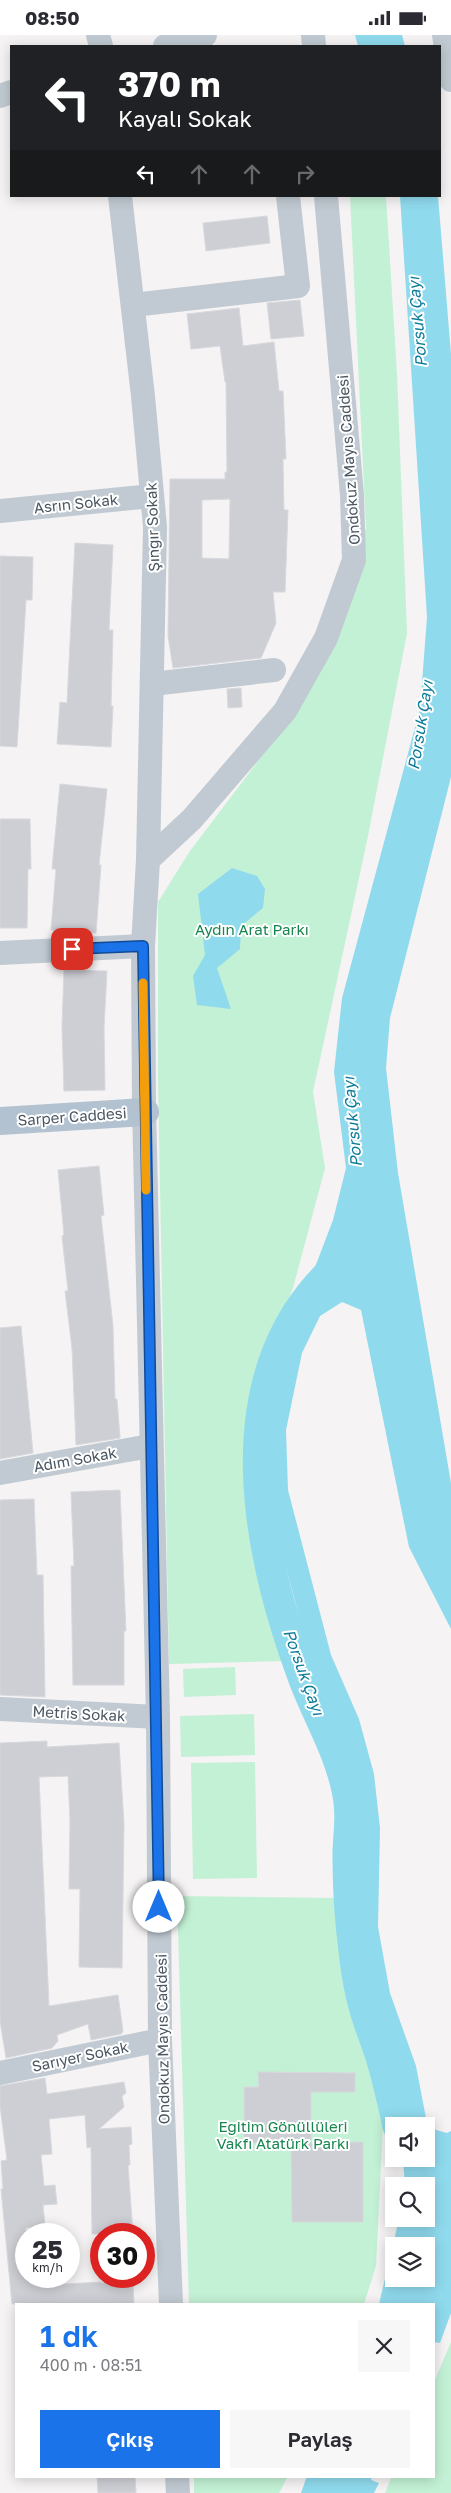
<!DOCTYPE html>
<html lang="tr">
<meta charset="utf-8">
<style>
body{margin:0;font-family:"Golos Text",sans-serif;background:#f7f7f7;color:#2b2b33;height:100vh;display:flex;flex-direction:column;font-size:19px;white-space:nowrap}
*{box-sizing:border-box;margin:0}
p{font-size:16px;color:#7c7c81}
.icon{flex:none;width:28px;height:28px;fill:none;stroke:currentColor;stroke-width:2;stroke-linecap:round;stroke-linejoin:round}
.map{position:relative;flex:1;overflow:hidden}
.side{position:absolute;left:15px;top:2268px;width:420px;height:175px;display:flex;flex-direction:column;background:#fff;border-radius:0px;box-shadow:0 2px 12px #0003}
.side>*{flex:none}
.banner{position:absolute;left:10px;top:10px;width:431px;height:152px;border-radius:0px;box-shadow:0 2px 12px #0003;background:#202124;color:#fff;overflow:hidden}
.tools{position:absolute;left:385px;top:2082px;display:grid;gap:10px}
.tools a{display:grid;place-items:center;width:50px;height:50px;border-radius:0px;background:#fff;box-shadow:0 2px 12px #0003;font-size:25px}
.speed{position:absolute;left:15px;top:2188px;display:flex;gap:10px;font-size:25px;font-weight:700;text-align:center}
.speed>*{display:grid;place-content:center;width:65px;height:65px;border-radius:50%;background:#fff;box-shadow:0 2px 12px #0003;line-height:1}
.speed small{font-size:12px;font-weight:400}
.speed .limit{border:8px solid #d22;background:#fff;color:#111}
.pin{position:absolute;display:grid;place-items:center;width:42px;height:42px;color:#fff;margin:-21px;border-radius:10px;box-shadow:0 2px 8px #0006}
.me{position:absolute;width:55px;margin:-28px;rotate:0deg;stroke-linejoin:round;filter:drop-shadow(0 0 4px #0008)}
.turn{display:flex;align-items:center;gap:18px;height:105px;padding:0 25px;font-size:22px}
.turn .icon{width:65px;height:65px;stroke-width:2.5}
.turn b{display:block;font-size:35px;line-height:42px}
.lanes{display:flex;align-items:center;height:48px;padding:0 25px;background:#0003;justify-content:center;gap:25px;direction:ltr}
.lanes .off{opacity:.35}
.round{display:grid;place-items:center;flex:none;width:52px;height:52px;border-radius:0px;background:#f7f7f7}
.head{display:flex;align-items:center;justify-content:space-between;height:85px;padding:0 25px}
h1{font-size:30px;font-weight:600;line-height:38px;color:#1a73e8}
.button{display:flex;gap:10px;margin-top:auto;padding:10px 25px}
.button a{flex:1;height:58px;border-radius:0px;background:#1a73e8;color:#fff;font-size:20px;font-weight:600;line-height:58px;text-align:center}
.button a+a{background:#f7f7f7;color:#2b2b33}
.status{display:flex;justify-content:space-between;align-items:center;height:35px;padding:0 25px;background:#fff;direction:ltr}
.status svg{height:14px;fill:currentColor}
.map>svg:first-child{display:block}
</style>
<div class="status"><b>08:50</b><svg viewBox="0 0 49 12"><path d="M0 12V9h3v3zM5 12V6h3v6zM10 12V3h3v9zM15 12V0h3v12zM26 1h20v11H26zM47 4h2v5h-2z"/></svg></div>
<div class="map">
<svg width="451" height="2458" viewBox="0 0 451 2458">
<rect width="100%" height="100%" fill="#f5f3f3"/>
<g fill="#c3f1d5">
<polygon points="350,161 386,161 397,339 407,598 368,801 313,1057 325,1133 293,1253 252,1364 255,1489 287,1626 169,1629 158,1045 158,867 190,816 295,677 366,493"/>
<polygon points="235,1632 236,1660 184,1662 183,1634"/>
<polygon points="254,1679 255,1720 181,1722 180,1681"/>
<polygon points="255,1727 257,1843 193,1844 191,1728"/>
<polygon points="177,1861 337,1863 352,1962 383,2089 376,2231 364,2269 189,2269"/>
<polygon points="451,2307 451,2458 385,2458 392,2441 434,2441 434,2347"/>
<polygon points="194,2441 288,2441 279,2458 194,2458"/>
</g>
<g fill="#90daee" fill-rule="evenodd">
<polygon points="355,0 402,0 405,11 358,11"/>
<path d="M400,161H438L451,319V742L390,983L386,1033L398,1138L451,1448V1594L409,1512L361,1275L342,1267L320,1281L302,1318L286,1395L288,1455L331,1620L359,1684L374,1739L380,1793L378,1892L390,1958L416,2031L426,2083L436,2095L447,2098L451,2096V2278L440,2308L434,2307V2269H379L399,2184H426V2151H405L403,2124H426V2091H401L387,2017L366,1964L356,1900L358,1766L347,1710L311,1628L270,1470L266,1415L272,1345L333,1185L346,1133L334,1037L342,963L420,674L427,582ZM426,2211V2244H394V2211Z"/>
<polygon points="232,833 257,841 265,854 263,873 241,891 240,914 217,933 231,974 197,970 193,941 205,920 198,859"/>
<polygon points="307,2441 372,2441 371,2445 379,2448 374,2458 301,2458"/>
</g>
<g fill="none" stroke-linecap="round" stroke-linejoin="round">
<path stroke="#90daee" stroke-width="31" d="M326,1242C221,1350 258,1522 305,1647C319,1683 339,1716 347,1755C352,1775 349,1795 348,1817C348,1846 349,1876 353,1906C355,1927 358,1950 364,1971C368,1988 376,2005 381,2022C388,2045 393,2068 398,2091"/>
</g>
<g fill="#cdcfd5" stroke="#d7d9de" fill-rule="evenodd">
<polygon points="267,181 270,208 206,216 203,188"/>
<polygon points="300,265 304,301 271,304 267,268"/>
<path d="M239,273L243,311L274,307L279,356H283L286,424H283L284,475H288L285,557H273L276,588L261,623L173,633L168,601L170,444H225V437H227L226,347H225L220,311L191,314L187,279ZM230,464L229,524L202,523V465Z"/>
<polygon points="75,508 113,510 109,595 113,595 111,671 113,671 111,712 57,709 60,667 67,668"/>
<polygon points="0,521 33,522 32,565 26,565 17,712 0,711"/>
<polygon points="241,653 242,672 228,673 227,654"/>
<polygon points="60,749 107,754 99,830 101,830 96,898 51,895 56,834 52,834"/>
<polygon points="0,784 30,784 31,834 28,834 27,893 0,893"/>
<polygon points="64,935 107,936 104,993 105,1055 64,1056 62,991"/>
<polygon points="99,1131 104,1180 101,1181 113,1291 115,1364 117,1364 120,1403 76,1410 72,1313 65,1256 68,1256 62,1201 64,1200 58,1135"/>
<polygon points="21,1291 33,1418 0,1424 0,1293"/>
<polygon points="120,1455 126,1596 124,1596 124,1650 73,1650 71,1531 74,1531 71,1457"/>
<polygon points="34,1464 37,1540 43,1540 45,1662 0,1660 0,1465"/>
<polygon points="47,1706 47,1712 119,1708 124,1789 122,1933 79,1932 80,1854 69,1854 70,1786 68,1741 39,1742 49,1971 118,1960 123,1996 121,1999 91,2005 88,1989 57,2000 58,2006 52,2013 6,2023 0,1986 0,1708"/>
<polygon points="258,2037 355,2038 355,2057 311,2057 311,2108 363,2107 363,2187 292,2187 291,2108 244,2108 244,2052 259,2052"/>
<polygon points="45,2043 47,2059 124,2047 126,2058 122,2061 124,2072 99,2094 131,2092 132,2109 129,2110 130,2130 128,2130 133,2199 92,2199 91,2112 87,2113 85,2080 49,2084 52,2119 41,2120 44,2151 55,2150 57,2169 43,2170 45,2191 26,2193 26,2241 45,2241 46,2250 101,2247 101,2248 133,2249 134,2269 12,2269 1,2154 3,2154 1,2126 7,2125 0,2071 0,2051"/>
<polygon points="97,2441 135,2441 136,2458 98,2458"/>
</g>
<g fill="none" stroke-linecap="round" stroke-linejoin="round">
<g stroke="#c1cad2" stroke-width="24">
<polyline points="98,0 101,11"/>
<polyline points="313,0 314,11"/>
<polyline points="444,0 451,45"/>
<polyline points="165,11 205,0"/>
<polyline points="0,61 11,57"/>
<polyline points="120,161 143,361 155,492 148,825 143,911 144,1071 158,1682 160,2005 171,2269"/>
<polyline points="133,270 298,251 288,161"/>
<polyline points="0,476 152,461"/>
<polyline points="152,649 274,635"/>
<polyline points="148,825 192,784 285,676 326,603 354,525 352,460 326,161"/>
<polyline points="0,918 143,911"/>
<polyline points="0,1438 150,1411"/>
<polyline points="0,1674 158,1682"/>
<polyline points="0,2038 160,2005"/>
<polyline points="177,2441 178,2458"/>
</g>
<polyline stroke="#b3c2d1" stroke-width="28" points="0,1086 145,1077"/>
</g>
<g fill="none" stroke-linecap="round" stroke-linejoin="round">
<defs>
<polyline id="route" points="72,914 143,911 159,1872"/>
</defs>
<use href="#route" stroke="#114b97" stroke-width="12"/>
<use href="#route" stroke="#1a73e8" stroke-width="9"/>
<polyline stroke="#f59e0b" stroke-width="9" points="143,948 146,1155"/>
</g>
<g text-anchor="middle" dominant-baseline="central" stroke-width="4" stroke-linejoin="round" paint-order="stroke">
<g font-size="15" fill="#4a5661" stroke="#fff">
<text transform="translate(348 425) rotate(-94)">Ondokuz Mayıs Caddesi</text>
<text transform="translate(76 468) rotate(-6)">Asrın Sokak</text>
<text transform="translate(152 492) rotate(-92)">Şıngır Sokak</text>
<text transform="translate(72 1081) rotate(-4)">Sarper Caddesi</text>
<text transform="translate(75 1424) rotate(-10)">Adım Sokak</text>
<text transform="translate(79 1678) rotate(3)">Metris Sokak</text>
<text transform="translate(162 2004) rotate(-91)">Ondokuz Mayıs Caddesi</text>
<text transform="translate(80 2021) rotate(-12)">Sarıyer Sokak</text>
</g>
<g font-size="15" fill="#17864f" stroke="#fff">
<text x="252" y="894">Aydın Arat Parkı</text>
<text x="283" y="2091">Eğitim Gönüllüleri<tspan x="283" dy="17">Vakfı Atatürk Parkı</tspan></text>
</g>
<g font-size="16" font-style="italic" fill="#0c7c9b" stroke="#fff">
<text transform="translate(417 287) rotate(-95)">Porsuk Çayı</text>
<text transform="translate(420 690) rotate(-81)">Porsuk Çayı</text>
<text transform="translate(352 1087) rotate(-95)">Porsuk Çayı</text>
<text transform="translate(304 1637) rotate(70)">Porsuk Çayı</text>
</g>
</g>
</svg>
<div class="tools">
<a><svg class="icon" aria-label="sound" viewBox="0 0 24 24"><path d="M4 9h4l5-4v14l-5-4H4zM17 9q2 3 0 6"/></svg></a>
<a><svg class="icon" aria-label="search" viewBox="0 0 24 24"><circle cx="10" cy="10" r="6"/><path d="M15 15l6 6"/></svg></a>
<a><svg class="icon" aria-label="layers" viewBox="0 0 24 24"><path d="M12 4l9 5-9 5-9-5zM3 14l9 5 9-5"/></svg></a>
</div>
<div class="speed"><div>25<small>km/h</small></div><div class="limit">30</div></div>
<div class="pin" style="left:72px;top:914px;background:#d93025"><svg class="icon" aria-label="arrive" viewBox="0 0 24 24"><path d="M6 21V4h12l-3 4 3 4H6"/></svg></div>
<svg class="me" style="left:159px;top:1872px" viewBox="-20 -20 40 40"><circle r="19" fill="#fff"/><path d="M0-13L10 11 0 6-10 11z" fill="#1a73e8"/></svg>
<div class="banner">
<div class="turn"><svg class="icon" aria-label="left" viewBox="0 0 24 24"><path d="M17 20v-9H6M10 6l-5 5 5 5"/></svg><div><b>370 m</b>Kayalı Sokak</div></div>
<div class="lanes"><svg class="icon" aria-label="left" viewBox="0 0 24 24"><path d="M17 20v-9H6M10 6l-5 5 5 5"/></svg><svg class="icon off" aria-label="ahead" viewBox="0 0 24 24"><path d="M12 20V5M6 11l6-6 6 6"/></svg><svg class="icon off" aria-label="ahead" viewBox="0 0 24 24"><path d="M12 20V5M6 11l6-6 6 6"/></svg><svg class="icon off" aria-label="right" viewBox="0 0 24 24"><path d="M7 20v-9h11M14 6l5 5-5 5"/></svg></div>
</div>
<section class="side">
<div class="head"><div><h1>1 dk</h1><p>400 m · 08:51</p></div><a class="round"><svg class="icon" aria-label="close" viewBox="0 0 24 24"><path d="M6 6l12 12M18 6L6 18"/></svg></a></div>
<div class="button"><a>Çıkış</a><a>Paylaş</a></div>
</section>
</div>
